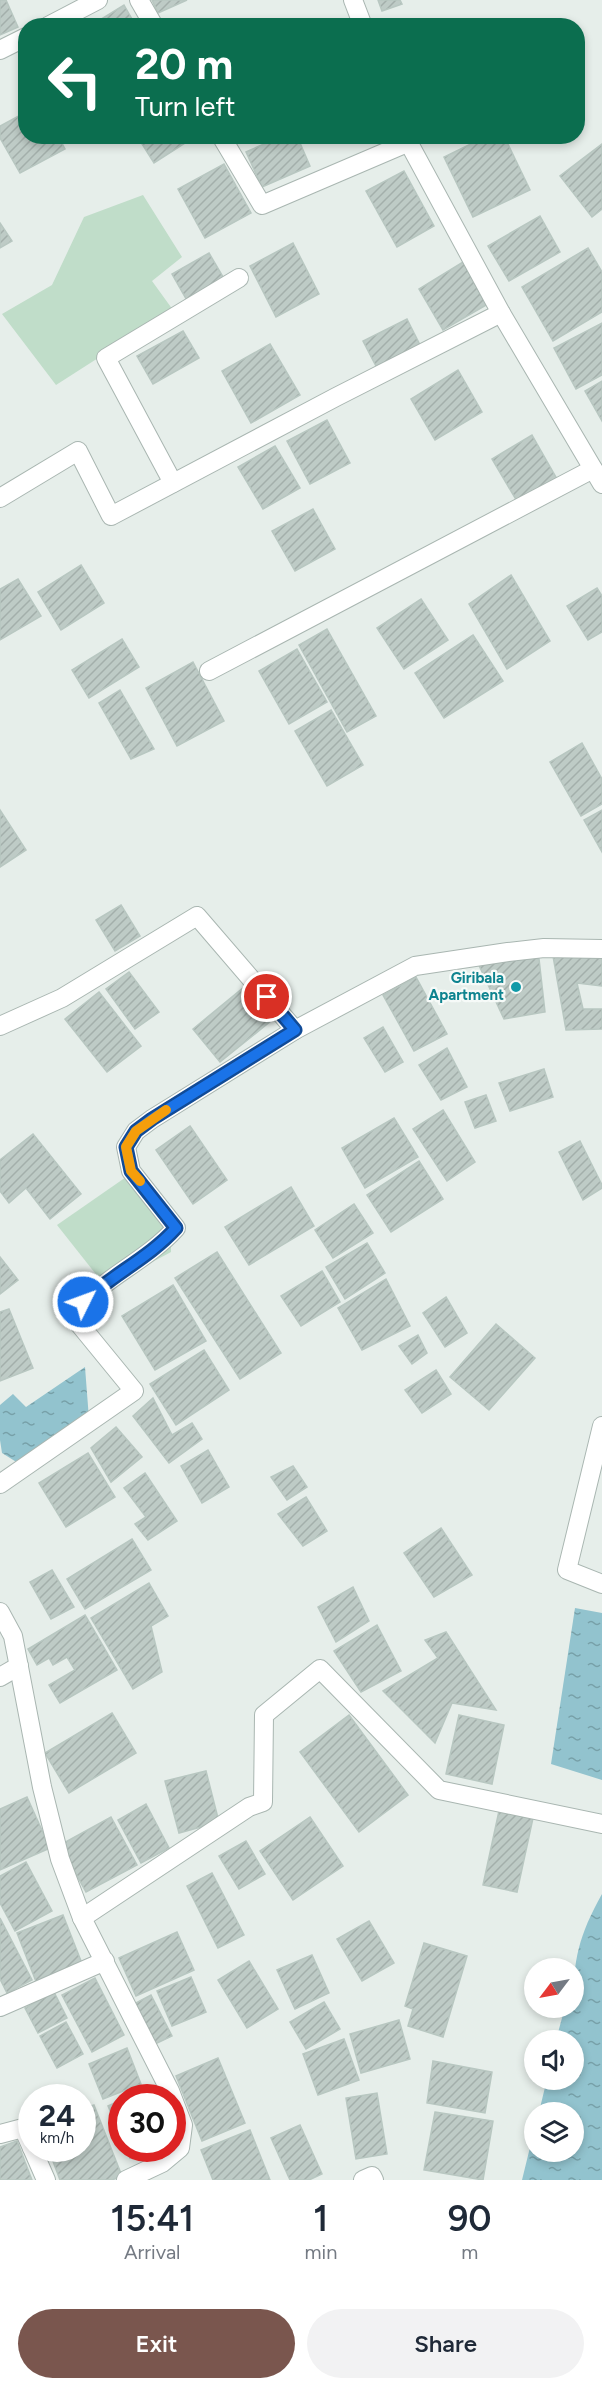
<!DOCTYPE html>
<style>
body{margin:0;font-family:Figtree,sans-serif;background:#f2f2f3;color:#1f2937;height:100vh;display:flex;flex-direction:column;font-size:22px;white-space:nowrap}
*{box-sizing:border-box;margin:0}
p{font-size:20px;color:#747a83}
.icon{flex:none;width:33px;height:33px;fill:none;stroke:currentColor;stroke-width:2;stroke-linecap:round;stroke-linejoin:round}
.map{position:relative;height:2180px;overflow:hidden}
.drawer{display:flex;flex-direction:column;background:#fff;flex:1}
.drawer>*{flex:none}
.hud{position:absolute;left:18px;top:18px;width:567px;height:126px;border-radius:24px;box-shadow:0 3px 9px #0003;background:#0b6e4f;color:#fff;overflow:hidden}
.needle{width:39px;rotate:238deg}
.fabs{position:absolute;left:524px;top:1958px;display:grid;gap:12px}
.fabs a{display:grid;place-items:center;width:60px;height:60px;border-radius:50%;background:#fff;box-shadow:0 3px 9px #0003;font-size:30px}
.speed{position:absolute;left:18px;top:2084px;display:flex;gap:12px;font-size:30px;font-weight:700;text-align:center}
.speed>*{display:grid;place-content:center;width:78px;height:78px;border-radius:50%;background:#fff;box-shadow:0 3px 9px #0003;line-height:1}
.speed small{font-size:15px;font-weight:400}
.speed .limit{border:9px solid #d22;background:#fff;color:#111}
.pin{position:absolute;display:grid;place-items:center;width:51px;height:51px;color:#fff;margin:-26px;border:3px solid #fff;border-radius:50%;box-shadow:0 2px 6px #0007}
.me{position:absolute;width:66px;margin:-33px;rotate:48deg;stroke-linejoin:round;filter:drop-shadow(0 0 4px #0008)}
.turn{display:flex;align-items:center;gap:21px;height:126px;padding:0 18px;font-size:27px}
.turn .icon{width:78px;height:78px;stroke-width:2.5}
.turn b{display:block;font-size:42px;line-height:51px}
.eta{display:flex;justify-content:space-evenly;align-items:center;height:102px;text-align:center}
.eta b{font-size:36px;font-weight:600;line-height:42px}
.cta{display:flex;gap:12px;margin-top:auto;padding:12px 18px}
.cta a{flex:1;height:69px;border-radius:36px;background:#7a564e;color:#fff;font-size:24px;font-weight:600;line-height:69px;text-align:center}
.cta a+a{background:#f2f2f3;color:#1f2937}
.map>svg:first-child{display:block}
</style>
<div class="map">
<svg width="602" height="2180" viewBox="0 0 602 2180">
<defs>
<pattern id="water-ripples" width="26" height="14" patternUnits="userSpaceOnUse" patternTransform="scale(1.5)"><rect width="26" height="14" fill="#92c3ce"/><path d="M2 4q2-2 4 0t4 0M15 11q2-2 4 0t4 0" fill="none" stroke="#77a0a8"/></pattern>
<pattern id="building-hatch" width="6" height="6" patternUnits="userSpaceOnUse" patternTransform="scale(1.5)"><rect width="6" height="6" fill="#becbc6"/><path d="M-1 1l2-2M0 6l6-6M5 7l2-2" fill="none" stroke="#a3afab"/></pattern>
</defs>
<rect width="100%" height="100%" fill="#e6eeea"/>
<g fill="#c0ddc9">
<polygon points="143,195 182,257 152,281 173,310 56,385 2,314 52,285 84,217"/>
<polygon points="129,1175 171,1227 171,1252 106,1287 57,1225"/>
</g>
<g fill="url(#water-ripples)">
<polygon points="85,1367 89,1419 18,1463 2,1453 0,1440 0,1405 13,1394 26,1407"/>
<polygon points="575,1608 602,1613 602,1780 551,1764"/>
<path d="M602,1894V2180H522L534,2131V2151H573V2112H539L547,2079H573V2040H556L565,2007H573C573,1960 579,1935 602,1894Z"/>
</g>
<g fill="url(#building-hatch)" stroke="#b8c7c1" stroke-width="1.5">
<polygon points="0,0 6,0 18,27 0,35"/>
<polygon points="152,0 187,0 158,13"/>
<polygon points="378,0 400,0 402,4 382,11"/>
<polygon points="124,5 136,26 90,26"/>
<polygon points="26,112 26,136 58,136 65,149 20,173 0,138 0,126"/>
<polygon points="137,136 196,136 154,163"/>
<polygon points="282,136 297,136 310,166 262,187 246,152"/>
<polygon points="487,136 504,136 530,190 473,217 444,157"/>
<polygon points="602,144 602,209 592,217 560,176"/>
<polygon points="224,164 251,213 205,238 178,189"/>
<polygon points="404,171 434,226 397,247 366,191"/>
<polygon points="540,216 560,252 509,281 488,246"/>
<polygon points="0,223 12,241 0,248"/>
<polygon points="293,243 319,294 276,317 250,266"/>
<polygon points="588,248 602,272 602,312 553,341 522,287"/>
<polygon points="209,253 226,282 189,304 172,274"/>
<polygon points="463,262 488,304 443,330 419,289"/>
<polygon points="407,319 421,347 377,368 363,341"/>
<polygon points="602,323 602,375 576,389 554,348"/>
<polygon points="183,331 199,358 153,384 137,356"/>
<polygon points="270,344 300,395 251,423 222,371"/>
<polygon points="458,370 482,412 435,440 411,399"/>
<polygon points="602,381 602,421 585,391"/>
<polygon points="327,420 350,463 310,484 287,441"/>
<polygon points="532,435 557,479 518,503 492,459"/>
<polygon points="275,446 300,488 263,509 238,467"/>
<polygon points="313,509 335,549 295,571 272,531"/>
<polygon points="81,565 104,603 61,630 38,592"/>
<polygon points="511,575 550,641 507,669 469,604"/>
<polygon points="18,579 41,616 0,640 0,589"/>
<polygon points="597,588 602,596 602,632 588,640 567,606"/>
<polygon points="421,599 448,640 404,669 377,628"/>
<polygon points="327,629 376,716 347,732 299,645"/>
<polygon points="473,635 503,681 444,718 415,673"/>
<polygon points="122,639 139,667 89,698 72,670"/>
<polygon points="297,649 327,702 289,724 259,671"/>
<polygon points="193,662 224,721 177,746 146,688"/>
<polygon points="120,690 154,749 131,759 99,703"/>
<polygon points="331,710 363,765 327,786 295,731"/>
<polygon points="582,743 602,779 602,804 581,816 550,762"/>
<polygon points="0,810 26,850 0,867"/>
<polygon points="602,810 602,852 584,820"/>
<polygon points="121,905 140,936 115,951 96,920"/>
<polygon points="507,955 539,959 545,1012 504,1019 477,961"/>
<polygon points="553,956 602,956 602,986 577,983 583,1009 602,1009 602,1029 566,1030"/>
<polygon points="129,972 159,1012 135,1029 106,989"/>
<polygon points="416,977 447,1034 414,1051 383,995"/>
<polygon points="244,987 271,1021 220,1062 193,1029"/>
<polygon points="99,992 141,1046 107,1072 65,1019"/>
<polygon points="383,1027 403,1062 385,1072 364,1038"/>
<polygon points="447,1048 467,1087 441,1100 419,1065"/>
<polygon points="544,1069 553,1097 510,1111 499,1083"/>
<polygon points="486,1095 496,1121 475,1128 465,1102"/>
<polygon points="443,1110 475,1162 447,1181 413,1129"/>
<polygon points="394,1118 418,1157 365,1188 342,1148"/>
<polygon points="190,1126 227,1180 193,1204 156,1150"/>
<polygon points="33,1134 81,1194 50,1219 26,1188 9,1203 0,1191 0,1160"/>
<polygon points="580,1141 602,1185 602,1188 583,1200 559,1152"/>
<polygon points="419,1161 443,1199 391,1232 367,1195"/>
<polygon points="291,1187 314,1226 249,1265 225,1227"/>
<polygon points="354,1204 373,1233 333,1258 315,1230"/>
<polygon points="367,1243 385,1273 345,1299 326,1267"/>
<polygon points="217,1252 281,1353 240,1379 175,1278"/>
<polygon points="0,1257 18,1280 0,1294"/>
<polygon points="322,1271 340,1302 301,1326 281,1296"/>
<polygon points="386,1279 410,1326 362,1350 338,1308"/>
<polygon points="173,1285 206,1341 155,1370 122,1316"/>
<polygon points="446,1297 467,1333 445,1347 423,1313"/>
<polygon points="9,1309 33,1368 0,1381 0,1312"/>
<polygon points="496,1324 535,1358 489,1410 450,1377"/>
<polygon points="418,1335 427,1353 412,1364 399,1346"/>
<polygon points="204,1350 229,1390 176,1425 150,1384"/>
<polygon points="436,1370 451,1394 422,1413 405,1390"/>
<polygon points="153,1398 172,1435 192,1423 202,1439 169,1463 133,1416"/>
<polygon points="116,1427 142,1457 111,1482 91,1448"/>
<polygon points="208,1450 229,1487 202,1503 181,1466"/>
<polygon points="88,1453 115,1497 66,1527 39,1483"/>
<polygon points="293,1466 307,1487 287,1500 271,1477"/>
<polygon points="145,1473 177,1521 148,1540 135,1524 146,1517 124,1488"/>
<polygon points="306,1497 327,1531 303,1546 278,1514"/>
<polygon points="441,1528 472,1575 434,1597 404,1553"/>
<polygon points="132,1539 151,1570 85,1609 67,1579"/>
<polygon points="52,1570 74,1607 51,1619 30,1582"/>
<polygon points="149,1583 168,1616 151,1626 162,1672 133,1689 91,1618"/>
<polygon points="353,1587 369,1621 336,1642 318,1607"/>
<polygon points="85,1615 117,1670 60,1703 49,1685 75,1670 67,1657 53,1665 49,1658 37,1665 28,1649"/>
<polygon points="377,1625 401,1671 361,1692 334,1651"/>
<polygon points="446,1632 496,1710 452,1703 435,1743 383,1691 438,1658 425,1640"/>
<polygon points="112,1713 136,1753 69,1793 45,1753"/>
<polygon points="349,1715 408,1795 359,1832 300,1752"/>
<polygon points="459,1715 504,1725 492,1784 446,1774"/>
<polygon points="206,1771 219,1822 179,1833 165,1781"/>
<polygon points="27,1797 50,1848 0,1870 0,1809"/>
<polygon points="146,1804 169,1848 141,1863 118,1820"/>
<polygon points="499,1811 533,1818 517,1892 483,1885"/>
<polygon points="111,1817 137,1865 86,1892 60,1845"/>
<polygon points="310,1817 343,1866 293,1900 260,1851"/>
<polygon points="246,1841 265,1874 239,1889 219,1856"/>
<polygon points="26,1862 52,1911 15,1931 0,1903 0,1876"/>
<polygon points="212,1873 244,1935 218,1948 187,1886"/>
<polygon points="63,1915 83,1966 37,1984 17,1933"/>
<polygon points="0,1918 32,1980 7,1993 0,1979"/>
<polygon points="369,1921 394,1963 362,1981 337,1939"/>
<polygon points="177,1932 194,1970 136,1996 119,1958"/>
<polygon points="424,1943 467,1956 443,2037 408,2026 413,2009 405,2006"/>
<polygon points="312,1955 329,1993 295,2009 277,1970"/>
<polygon points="249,1961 278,2009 247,2028 218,1980"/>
<polygon points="191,1977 206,2012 172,2026 157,1991"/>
<polygon points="95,1978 124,2035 92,2052 62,1995"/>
<polygon points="54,1992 67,2018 38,2033 25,2008"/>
<polygon points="151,1995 172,2036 153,2045 132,2005"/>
<polygon points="324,2002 340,2029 306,2049 290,2022"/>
<polygon points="399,2020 410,2059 361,2073 350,2034"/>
<polygon points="66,2022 83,2054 57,2068 40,2036"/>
<polygon points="344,2039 359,2080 318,2095 303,2054"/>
<polygon points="127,2048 141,2084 103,2099 89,2064"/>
<polygon points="218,2058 245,2123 202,2141 176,2076"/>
<polygon points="433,2061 492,2072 485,2113 427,2103"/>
<polygon points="156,2086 161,2097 128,2097"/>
<polygon points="377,2093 387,2154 356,2159 346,2098"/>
<polygon points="122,2100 122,2139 108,2106"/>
<polygon points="94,2105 122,2176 112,2180 60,2180 48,2148 82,2148 82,2109"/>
<polygon points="435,2112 493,2121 483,2180 424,2170"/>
<polygon points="300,2125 322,2174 309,2180 290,2180 271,2138"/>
<polygon points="250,2130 270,2180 213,2180 201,2150"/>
<polygon points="17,2141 32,2180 0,2180 0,2147"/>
<polygon points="125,2148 154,2148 130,2158"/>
</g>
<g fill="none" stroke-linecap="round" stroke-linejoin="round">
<defs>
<polyline id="pedestrian" points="173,483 106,358 239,278"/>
<g id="minor">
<polyline points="139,0 154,26"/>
<polyline points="353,0 363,26"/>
<polyline points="48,26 98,0"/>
<polyline points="0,50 26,37"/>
<polyline points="221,136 262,205 407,143"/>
<polyline points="405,136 501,313 602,484"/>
<polyline points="0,498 78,451 111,516 336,397 501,313"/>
<polyline points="209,671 593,469"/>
<polyline points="0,1026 62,998 197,916 295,1030 415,966 508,952 544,948 602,949"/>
<polyline points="602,1426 567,1570 602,1584"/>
<path d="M0,1484L134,1391L80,1325L83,1302C112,1274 149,1258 176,1228L131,1171L126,1147L136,1131L152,1119L295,1030"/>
<polyline points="0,1612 13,1636 42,1787 60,1859 82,1918 170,2091 183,2125 180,2148 162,2163 126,2180"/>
<polyline points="0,1677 19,1666"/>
<polyline points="82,1918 249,1807 263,1802 264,1715 320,1669 439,1790 602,1824"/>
<polyline points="0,2007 105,1961"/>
<polyline points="0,2134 23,2128 32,2148"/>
<polyline points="32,2148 46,2180"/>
<polyline points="363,2180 372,2176 374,2180"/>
</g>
</defs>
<use href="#pedestrian" stroke="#a9b6b1" stroke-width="20"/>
<use href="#minor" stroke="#a9b6b1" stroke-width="20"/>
<use href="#pedestrian" stroke="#fff" stroke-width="18"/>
<use href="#minor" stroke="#fff" stroke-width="18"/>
</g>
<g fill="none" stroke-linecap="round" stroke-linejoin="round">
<defs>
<path id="route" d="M83,1302C113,1274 149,1258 176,1228L131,1171L126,1147L136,1131L152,1119L295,1030L267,997"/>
</defs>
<use href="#route" stroke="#114b97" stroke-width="15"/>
<use href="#route" stroke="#1a73e8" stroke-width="10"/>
<polyline stroke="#f59e0b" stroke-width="10" points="140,1181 131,1171 126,1147 136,1131 166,1110"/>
</g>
<circle fill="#0f9aa8" stroke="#f6faf8" stroke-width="2" cx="516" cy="987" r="6"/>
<g text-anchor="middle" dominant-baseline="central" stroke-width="4.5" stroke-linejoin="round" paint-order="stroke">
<g font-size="15" font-weight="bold" fill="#0d838f" stroke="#f6faf8" text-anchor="end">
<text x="504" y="978">Giribala<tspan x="504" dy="17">Apartment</tspan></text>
</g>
</g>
</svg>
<div class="fabs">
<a><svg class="needle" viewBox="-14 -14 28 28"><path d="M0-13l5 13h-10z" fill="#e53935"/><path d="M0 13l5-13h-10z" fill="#747a83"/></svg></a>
<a><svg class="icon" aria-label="sound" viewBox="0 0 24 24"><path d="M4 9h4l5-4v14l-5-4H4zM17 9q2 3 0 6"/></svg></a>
<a><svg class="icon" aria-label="layers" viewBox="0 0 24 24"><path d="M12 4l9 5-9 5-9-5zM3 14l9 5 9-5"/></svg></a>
</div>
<div class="speed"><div>24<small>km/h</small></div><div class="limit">30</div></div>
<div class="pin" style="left:267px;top:997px;background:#d93025"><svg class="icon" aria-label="arrive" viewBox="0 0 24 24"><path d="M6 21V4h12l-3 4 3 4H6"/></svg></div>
<svg class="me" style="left:83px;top:1302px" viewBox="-20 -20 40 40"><circle r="17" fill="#1a73e8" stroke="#fff" stroke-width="3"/><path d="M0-11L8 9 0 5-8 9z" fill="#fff"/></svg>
<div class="hud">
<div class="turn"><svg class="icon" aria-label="left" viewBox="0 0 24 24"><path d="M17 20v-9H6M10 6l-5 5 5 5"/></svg><div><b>20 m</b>Turn left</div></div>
</div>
</div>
<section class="drawer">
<div class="eta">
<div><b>15:41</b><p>Arrival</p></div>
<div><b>1</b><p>min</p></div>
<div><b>90</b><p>m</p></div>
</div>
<div class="cta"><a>Exit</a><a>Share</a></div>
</section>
